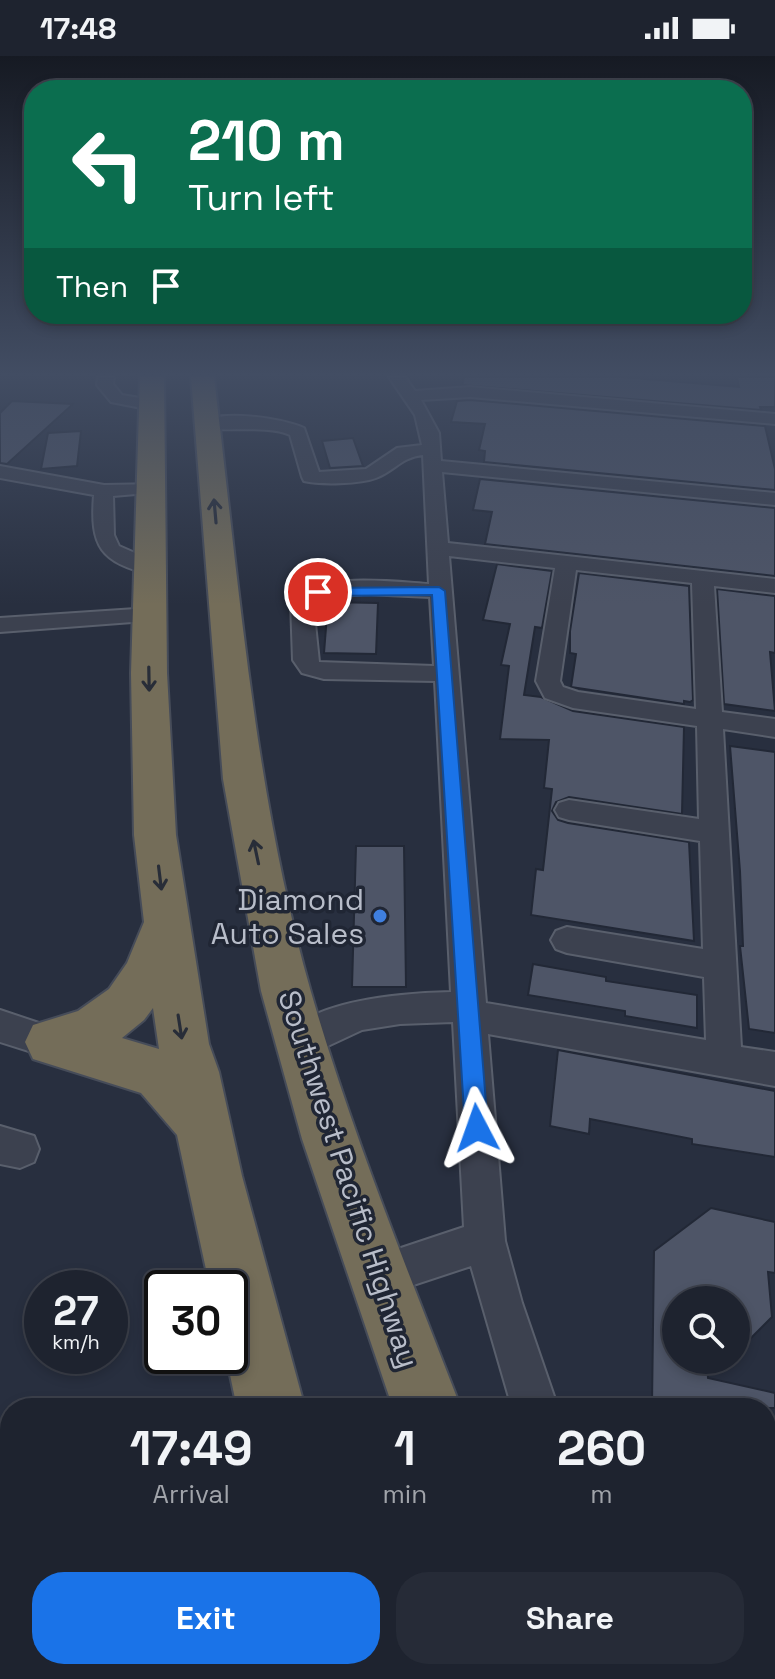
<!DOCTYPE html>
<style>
body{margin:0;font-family:"Space Grotesk",sans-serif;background:#262b37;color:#f1f3f6;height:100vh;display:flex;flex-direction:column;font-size:30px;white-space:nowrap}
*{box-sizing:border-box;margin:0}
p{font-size:26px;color:#a1a4aa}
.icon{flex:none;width:44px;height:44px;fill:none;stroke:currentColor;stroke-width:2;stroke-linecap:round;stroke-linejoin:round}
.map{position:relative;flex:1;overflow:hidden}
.details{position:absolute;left:0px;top:1342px;width:776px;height:282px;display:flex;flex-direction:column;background:#1e232f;border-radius:32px 32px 0 0;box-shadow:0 4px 12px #0003,0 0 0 2px #3c404b}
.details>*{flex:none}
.banner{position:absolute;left:24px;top:24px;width:728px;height:244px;border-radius:32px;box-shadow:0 4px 12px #0003,0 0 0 2px #3c404b;background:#0b6e4f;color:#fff;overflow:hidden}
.controls{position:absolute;left:662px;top:1230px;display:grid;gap:16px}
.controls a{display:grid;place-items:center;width:88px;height:88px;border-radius:50%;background:#1e232f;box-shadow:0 4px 12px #0003,0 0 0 2px #3c404b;font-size:40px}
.speed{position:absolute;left:24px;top:1214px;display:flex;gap:16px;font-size:40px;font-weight:700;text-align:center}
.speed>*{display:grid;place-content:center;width:104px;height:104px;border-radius:50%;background:#1e232f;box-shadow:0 4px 12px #0003,0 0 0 2px #3c404b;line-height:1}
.speed small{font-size:20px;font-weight:400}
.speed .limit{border:4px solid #111;border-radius:12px;background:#fff;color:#111}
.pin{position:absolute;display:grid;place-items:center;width:68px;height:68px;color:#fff;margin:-34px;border:4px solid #fff;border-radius:50%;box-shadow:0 2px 8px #0007}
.me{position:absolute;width:88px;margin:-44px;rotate:356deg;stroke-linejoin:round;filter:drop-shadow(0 0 6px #0008)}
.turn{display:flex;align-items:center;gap:28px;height:168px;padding:0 32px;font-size:36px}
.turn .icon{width:104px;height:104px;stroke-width:2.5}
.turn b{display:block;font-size:56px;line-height:68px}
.then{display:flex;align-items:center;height:76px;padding:0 32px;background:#0003;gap:16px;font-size:30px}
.eta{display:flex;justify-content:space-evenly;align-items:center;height:136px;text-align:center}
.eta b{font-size:48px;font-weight:800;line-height:56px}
.action{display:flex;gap:16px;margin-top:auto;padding:16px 32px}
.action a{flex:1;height:92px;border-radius:32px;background:#1a73e8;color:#fff;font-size:32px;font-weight:800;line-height:92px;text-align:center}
.action a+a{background:#262b37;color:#f1f3f6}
.status{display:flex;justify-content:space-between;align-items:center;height:56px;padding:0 40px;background:#1e232f;direction:ltr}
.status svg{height:22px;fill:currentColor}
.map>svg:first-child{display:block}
</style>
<div class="status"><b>17:48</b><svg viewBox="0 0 49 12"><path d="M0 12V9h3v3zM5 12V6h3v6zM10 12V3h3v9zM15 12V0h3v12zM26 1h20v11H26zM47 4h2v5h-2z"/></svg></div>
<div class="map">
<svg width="775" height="1623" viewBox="0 0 775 1623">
<rect width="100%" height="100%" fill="#282f3f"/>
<g fill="#4e5567" stroke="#222836" stroke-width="2">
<polygon points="464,321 622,321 739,331 737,321 775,321 775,351 760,351 761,354 462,329"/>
<polygon points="470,344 765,370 775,413 775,434 484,406 485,395 479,394 485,368 451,366 457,345"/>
<polygon points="12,345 73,348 7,408 0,407 0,357"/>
<polygon points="81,375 77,410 41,413 48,377"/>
<polygon points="353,382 363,410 330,412 322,385"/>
<polygon points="480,423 775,452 775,520 485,488 492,456 473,454"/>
<polygon points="497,508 552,515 542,572 535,571 524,639 541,641 573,655 684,671 682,758 569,741 556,746 552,755 558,764 568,767 689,786 694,885 531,859 536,813 543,814 552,733 544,732 549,684 500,683 509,610 501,609 510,568 483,564"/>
<polygon points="579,517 689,530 693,644 690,646 684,645 684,648 571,631 576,598 570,597 570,575"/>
<polygon points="717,533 775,540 775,597 770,596 775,655 724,648"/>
<polygon points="328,546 378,547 376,598 324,597"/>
<polygon points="730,690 775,696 775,977 749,973 740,890 743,890 740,815"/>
<polygon points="356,790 404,790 406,931 352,931"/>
<polygon points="533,908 606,921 606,925 697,939 697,972 625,960 625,955 528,939"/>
<polygon points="558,994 775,1035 775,1101 692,1088 692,1083 590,1063 589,1078 550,1070"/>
<polygon points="711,1152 775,1166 775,1217 768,1216 772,1261 751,1282 736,1278 736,1244 676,1244 676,1304 707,1304 708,1322 775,1337 775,1352 666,1352 652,1349 654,1195"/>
</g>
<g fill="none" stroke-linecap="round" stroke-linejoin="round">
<defs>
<g id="minor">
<polygon points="98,321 114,321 113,328 122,339 158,345 160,349 152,354 111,346 97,329"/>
<path d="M389,321H405L415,335L470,331L775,358V368L470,341L421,344L439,377L441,405L775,437V449L442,416L448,487L775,523V537L714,530L722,656L775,663V681L723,673L741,991L775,996V1030L488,978L505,1185L522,1247L558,1352H512L471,1210L377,1241L362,1235L356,1220L362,1205L464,1171L453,966L400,968L362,974L300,1003L288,998L282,987C302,943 409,937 451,936L435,625L324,623L302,617L293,604L291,546C314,515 395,526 429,528L423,399C402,401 394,415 376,422C361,428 320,429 304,425L302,421L290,379C265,367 208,379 197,369C216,352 282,362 304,372L319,416L366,413L397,392L422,389L415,359ZM449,500L555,512L536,625L545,642L573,652L697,670L699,763L569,744L559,747L555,754L559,761L569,764L700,785L703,893L567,871L556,875L551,884L556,893L567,897L704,921L706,984L486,947ZM576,514L692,527L696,653L578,636L563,631L560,625ZM366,538L430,541L434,610L319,606L313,548L330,541Z"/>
<path d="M0,410L104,429L159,428L161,432L159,436L113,440L114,479L119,490L160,508L163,513L152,519C100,506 90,491 94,439L0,422Z"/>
<polygon points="151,552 159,554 162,559 159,564 0,576 0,562"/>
<polygon points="0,954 63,975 69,986 63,997 51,1002 0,986"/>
<polygon points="0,1070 34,1080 39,1093 34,1106 20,1112 0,1108"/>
<polygon points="0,1498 10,1500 10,1550 0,1548"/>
<polygon points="766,1522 775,1523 775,1575 766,1574"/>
<polygon points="147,1614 201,1614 203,1623 149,1623"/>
</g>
<g id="highway">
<path d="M140,321H164L167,617L176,779L209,988L219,1016L242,1120L305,1352H237L226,1300H230V1232H210L177,1079L141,1037L33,1003L25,986L33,969L78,955L109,933L127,907L144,866L134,779L131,617ZM153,952L159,993L122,982L144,964Z"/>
<path d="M191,321H214C239,527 254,737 311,936C352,1078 408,1215 461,1352H393L302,1083L261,935L223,723Z"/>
<polygon points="308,1614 386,1614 388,1623 310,1623"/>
<polygon points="495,1614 574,1614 577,1623 499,1623"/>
</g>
</defs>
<use href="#minor" stroke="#595f6c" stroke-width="4"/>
<use href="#highway" stroke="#464c59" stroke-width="4"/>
<use href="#minor" fill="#3c414f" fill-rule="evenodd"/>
<use href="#highway" fill="#746d59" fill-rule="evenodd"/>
</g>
<defs><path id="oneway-shaft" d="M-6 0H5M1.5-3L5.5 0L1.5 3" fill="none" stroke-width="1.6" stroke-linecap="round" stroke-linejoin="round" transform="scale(2)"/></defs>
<g stroke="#282d38">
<use href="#oneway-shaft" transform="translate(215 455) rotate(-95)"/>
<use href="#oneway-shaft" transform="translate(149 623) rotate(89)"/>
<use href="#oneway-shaft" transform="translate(256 796) rotate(-102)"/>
<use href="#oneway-shaft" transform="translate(160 822) rotate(83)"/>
<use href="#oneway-shaft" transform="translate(180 971) rotate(81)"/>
</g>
<linearGradient id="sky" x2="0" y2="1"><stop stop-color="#161a23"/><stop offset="0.58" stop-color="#424d63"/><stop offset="1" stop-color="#424d63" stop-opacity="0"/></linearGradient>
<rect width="775" height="549" fill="url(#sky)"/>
<polygon fill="#1a73e8" stroke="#114b97" stroke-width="2" points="439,531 445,535 488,1072 485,1080 477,1083 469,1080 465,1072 432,539 318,540 311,536 318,532"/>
<circle fill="#3f7fe0" stroke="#202634" stroke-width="3" cx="380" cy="860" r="8"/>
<g text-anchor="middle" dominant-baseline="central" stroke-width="7" stroke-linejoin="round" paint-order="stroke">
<g font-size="30" fill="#b8bdc9" stroke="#202634" text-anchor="end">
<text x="364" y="843">Diamond<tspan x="364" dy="34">Auto Sales</tspan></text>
</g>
<g font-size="30" fill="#b8bdc9" stroke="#202634">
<text transform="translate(349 1123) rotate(72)">Southwest Pacific Highway</text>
</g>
</g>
</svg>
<div class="controls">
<a><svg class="icon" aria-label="search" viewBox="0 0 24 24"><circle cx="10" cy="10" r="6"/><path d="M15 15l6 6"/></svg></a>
</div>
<div class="speed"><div>27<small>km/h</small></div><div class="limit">30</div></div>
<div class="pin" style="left:318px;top:536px;background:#d93025"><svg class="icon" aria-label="arrive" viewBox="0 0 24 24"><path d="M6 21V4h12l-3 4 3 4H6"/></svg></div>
<svg class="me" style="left:477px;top:1072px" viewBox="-20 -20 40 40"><path d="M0-17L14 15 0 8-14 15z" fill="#1a73e8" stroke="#fff" stroke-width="4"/></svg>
<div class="banner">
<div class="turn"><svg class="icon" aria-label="left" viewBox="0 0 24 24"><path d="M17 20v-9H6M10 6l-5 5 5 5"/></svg><div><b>210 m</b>Turn left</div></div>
<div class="then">Then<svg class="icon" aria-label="arrive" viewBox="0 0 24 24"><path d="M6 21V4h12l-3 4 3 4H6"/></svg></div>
</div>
<section class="details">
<div class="eta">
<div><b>17:49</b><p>Arrival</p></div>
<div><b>1</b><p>min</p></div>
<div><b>260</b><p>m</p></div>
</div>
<div class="action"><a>Exit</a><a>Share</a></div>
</section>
</div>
